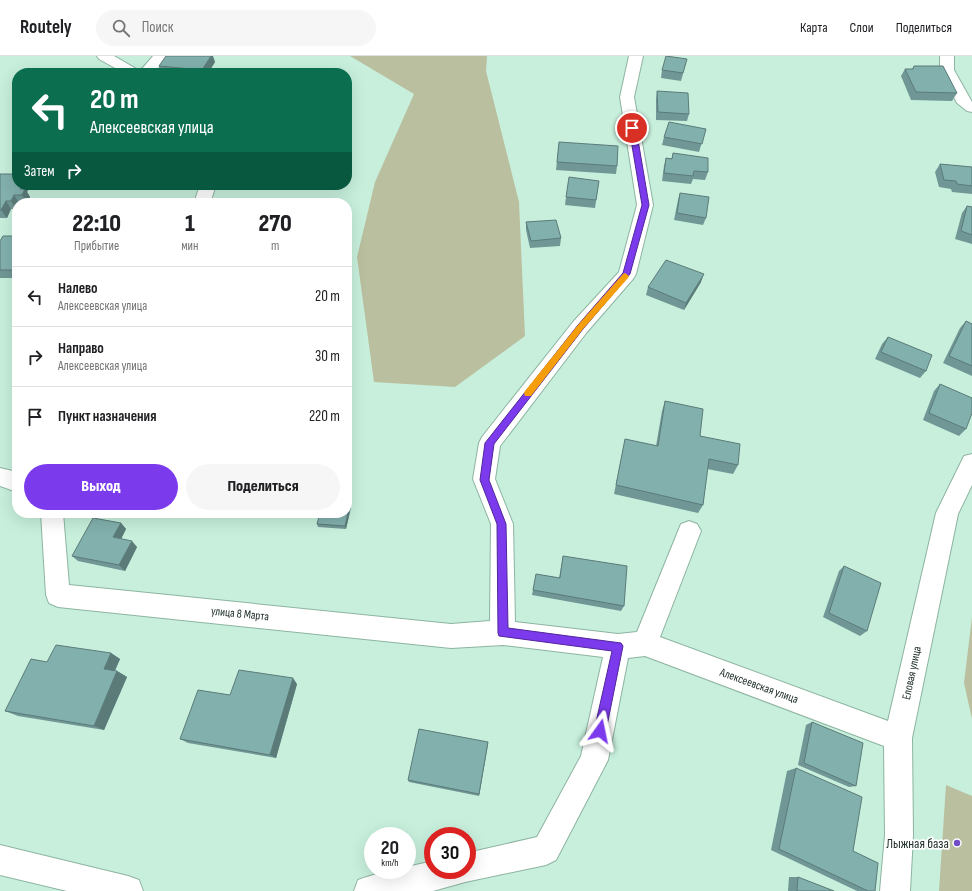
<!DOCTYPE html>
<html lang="ru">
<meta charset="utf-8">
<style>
body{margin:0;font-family:"Sofia Sans Condensed",sans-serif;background:#f6f6f6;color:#202124;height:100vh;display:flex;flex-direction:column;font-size:15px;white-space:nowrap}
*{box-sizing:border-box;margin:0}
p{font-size:13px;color:#757577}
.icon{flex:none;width:22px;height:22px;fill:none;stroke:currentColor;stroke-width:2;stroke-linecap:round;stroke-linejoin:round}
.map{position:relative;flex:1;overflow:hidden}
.panel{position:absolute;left:12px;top:142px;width:340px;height:320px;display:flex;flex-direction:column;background:#fff;border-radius:16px;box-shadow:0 4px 16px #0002}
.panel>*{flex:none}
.guide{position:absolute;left:12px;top:12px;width:340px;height:122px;border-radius:16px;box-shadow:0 4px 16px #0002;background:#0b6e4f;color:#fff;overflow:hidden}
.speed{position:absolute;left:364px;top:771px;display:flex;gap:8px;font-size:20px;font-weight:700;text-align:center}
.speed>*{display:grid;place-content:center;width:52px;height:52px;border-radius:50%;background:#fff;box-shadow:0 4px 16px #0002;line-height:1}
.speed small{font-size:10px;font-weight:400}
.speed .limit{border:6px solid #d22;background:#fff;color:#111}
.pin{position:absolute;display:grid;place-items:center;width:34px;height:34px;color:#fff;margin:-17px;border:2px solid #fff;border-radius:50%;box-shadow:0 1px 4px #0007}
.me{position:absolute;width:44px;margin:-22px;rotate:12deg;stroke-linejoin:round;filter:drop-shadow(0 0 3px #0008)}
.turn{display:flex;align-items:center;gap:14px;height:84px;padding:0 12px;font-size:18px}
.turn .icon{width:52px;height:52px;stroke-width:2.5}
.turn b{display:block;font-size:28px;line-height:34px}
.then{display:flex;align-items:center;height:38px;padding:0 12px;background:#0003;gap:8px;font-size:15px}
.eta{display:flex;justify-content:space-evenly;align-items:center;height:68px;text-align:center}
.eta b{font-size:24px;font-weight:800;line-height:28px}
.action{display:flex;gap:8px;margin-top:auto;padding:8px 12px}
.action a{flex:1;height:46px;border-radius:24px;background:#7c3aed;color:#fff;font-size:16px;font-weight:800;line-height:46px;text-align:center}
.action a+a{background:#f6f6f6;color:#202124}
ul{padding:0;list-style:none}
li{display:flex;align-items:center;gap:12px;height:60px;padding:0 12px;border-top:1px solid #e0e0e0}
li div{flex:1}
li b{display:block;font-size:15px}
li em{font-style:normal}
header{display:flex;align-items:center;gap:24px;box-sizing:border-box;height:56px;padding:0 20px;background:#fff;border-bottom:1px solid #e0e0e0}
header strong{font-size:19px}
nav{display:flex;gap:22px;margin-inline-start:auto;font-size:14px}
.search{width:280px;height:36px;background:#f6f6f6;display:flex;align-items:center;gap:10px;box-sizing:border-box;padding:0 14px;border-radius:22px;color:#757577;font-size:15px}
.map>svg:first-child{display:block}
</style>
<header>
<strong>Routely</strong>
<div class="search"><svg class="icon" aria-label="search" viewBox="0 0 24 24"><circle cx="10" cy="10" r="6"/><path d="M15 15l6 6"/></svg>Поиск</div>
<nav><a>Карта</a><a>Слои</a><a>Поделиться</a></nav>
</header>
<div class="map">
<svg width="972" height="835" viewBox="0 0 972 835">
<rect width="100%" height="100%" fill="#c7efdc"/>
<g fill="#babf9f">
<polygon points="350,0 487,0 486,15 519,146 525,280 455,331 374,326 357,201 375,126 414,38"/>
<polygon points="972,561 972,663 964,627"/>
<polygon points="946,729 972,740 972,835 939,835"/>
</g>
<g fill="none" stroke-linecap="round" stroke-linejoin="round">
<defs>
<g id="minor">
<polygon points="97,0 114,0 140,15 153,0 168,0 154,17 124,17 99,3"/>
<path d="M629,0H643L634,41L653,149L636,218L633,223L587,276L500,390L495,423L513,468L515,566L618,578L637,576L681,468L689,465L697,468L701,475L660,581L888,665L936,457L964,400L972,398V429L958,458L912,682L913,779L910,835H880L885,779L884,690L645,600L628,602L608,704L556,804L546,809L465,826L433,835H354L358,824C374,818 390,814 407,814V811L433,805V814H467V797L537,781L581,700L603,601L503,589L451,592L58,551L49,547L46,539L41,457H63L69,529L451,568L490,565L491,468L473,423L479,387L482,381L573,266L619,216L637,149L620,41Z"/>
<polygon points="940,0 954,0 954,14 972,46 972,56 967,55 957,47 940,14"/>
<polygon points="200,129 216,129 210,147 194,147"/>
<polygon points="0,412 17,416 17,436 0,430"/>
<polygon points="0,789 128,820 139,824 143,835 67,835 0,819"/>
</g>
</defs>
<use href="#minor" stroke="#8db4a1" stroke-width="2"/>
<use href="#minor" fill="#fff" fill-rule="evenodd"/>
</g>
<g fill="#709795">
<polygon points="687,3 681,25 661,22 662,14"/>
<polygon points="215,6 208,17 161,17 159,10"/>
<polygon points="914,10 957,37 952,45 911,44 901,20 905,13 912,13"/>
<polygon points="657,35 689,58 687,65 656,64 656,43"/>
<polygon points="706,73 699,96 662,89 664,81"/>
<polygon points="559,86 617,110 616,118 556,114"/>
<polygon points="673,97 708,116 705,124 693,123 691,128 662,125 664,110 666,102 672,102"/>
<polygon points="940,108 972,111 972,138 952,136 951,133 939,131 935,116"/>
<polygon points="0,118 29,132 27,136 30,141 27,147 17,147 16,153 11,153 7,162 0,162"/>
<polygon points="599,125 595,152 565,149 566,141"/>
<polygon points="680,137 706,162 703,169 674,164 678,144"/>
<polygon points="967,150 972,151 972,188 955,183 962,157"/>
<polygon points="526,166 561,182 560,190 530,192 526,174"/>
<polygon points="17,180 17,222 0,222 0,185"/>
<polygon points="701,226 684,254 646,239 648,231"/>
<polygon points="966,265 972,268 972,320 943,307 960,272"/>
<polygon points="888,281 926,315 920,322 875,303 882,288"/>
<polygon points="940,328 966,373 959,380 923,364 934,335"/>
<polygon points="665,345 700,380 738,409 733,418 707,413 703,449 698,457 614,438 625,383 656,390 662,355"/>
<polygon points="351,451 346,473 318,471 317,468"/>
<polygon points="121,467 126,473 121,483 137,491 125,515 78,505 72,500"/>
<polygon points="563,500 624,550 621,555 532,539 536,518 559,522"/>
<polygon points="844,510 867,575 860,580 823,561 839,515"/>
<polygon points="111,597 120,603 115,615 117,615 127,621 104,674 18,660 5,655 47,606"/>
<polygon points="297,628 276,702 188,687 180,683 230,639"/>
<polygon points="812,666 856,730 849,731 798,709 806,669"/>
<polygon points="488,686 479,740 409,726 408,724"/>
<polygon points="796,712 853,795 875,835 857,835 771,794 787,715"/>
<polygon points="789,821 798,821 834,835 788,835"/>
</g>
<g fill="#5b7b79">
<polygon points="211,0 213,0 215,6 208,17 203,17 202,14"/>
<polygon points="22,129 27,129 29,132 27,136 30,141 27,147 22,139 20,133"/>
<polygon points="14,139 19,147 17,147 16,153 11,145"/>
<polygon points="6,145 11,153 7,162 1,154"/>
<polygon points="704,218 701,226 684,254 686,247"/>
<polygon points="350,448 351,451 346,473 345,470"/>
<polygon points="121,467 126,473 119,487 113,481"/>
<polygon points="132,485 137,491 125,515 119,509"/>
<polygon points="111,597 120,603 113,618 104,613"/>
<polygon points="117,615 127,621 104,674 94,670"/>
<polygon points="293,622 297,628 276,702 270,699"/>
<polygon points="488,686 488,688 479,740 479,738"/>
</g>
<g fill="#82b0ad" stroke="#5b7b79">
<polygon points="166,0 211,0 202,14 159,10"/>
<polygon points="666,0 687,3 683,17 662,14"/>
<polygon points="914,10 943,10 957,37 916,36 905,13 913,13"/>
<polygon points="657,35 688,37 689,58 658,56"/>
<polygon points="669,66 706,73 702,88 664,81"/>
<polygon points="559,86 618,90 617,110 557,106"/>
<polygon points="673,97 708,102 708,116 694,115 693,120 664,117 666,102 672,103"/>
<polygon points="940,108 972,111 972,130 957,128 956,125 944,124"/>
<polygon points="0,118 17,118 17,129 22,129 20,133 25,133 22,139 14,139 11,145 6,145 1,154 0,154"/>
<polygon points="569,121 599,125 596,144 566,141"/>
<polygon points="680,137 709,141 706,162 677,157"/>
<polygon points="967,150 972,151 972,179 961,175"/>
<polygon points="556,164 561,182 531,185 526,166"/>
<polygon points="3,180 17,180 17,214 0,214 0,185"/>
<polygon points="666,204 704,218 686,247 648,231"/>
<polygon points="966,265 972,268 972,310 949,300"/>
<polygon points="888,281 932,299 926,315 881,296"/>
<polygon points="940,328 972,342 972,357 966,373 929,357"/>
<polygon points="665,345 703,353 700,380 740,388 738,409 709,403 703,449 616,429 625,383 658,390"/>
<polygon points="347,448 350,448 345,470 317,468 320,457 347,457"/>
<polygon points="93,462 121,467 113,481 132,485 119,509 72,500"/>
<polygon points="563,500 627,510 624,550 533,534 536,518 560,522"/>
<polygon points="844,510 881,527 867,575 829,557"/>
<polygon points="56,589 111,597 104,613 117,615 94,670 5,655 31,603 47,606"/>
<polygon points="239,614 293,622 270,699 180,683 198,634 230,639"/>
<polygon points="812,666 863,687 856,730 804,707"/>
<polygon points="419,673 488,686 479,738 408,724"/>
<polygon points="796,712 862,741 853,795 878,807 875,835 868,835 779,793"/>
<polygon points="798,821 834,835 797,835"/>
</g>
<polygon fill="#7c3aed" stroke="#51269a" points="632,70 636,72 649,149 630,218 583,273 494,388 489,424 506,468 508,572 621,587 623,590 606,675 604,679 600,681 596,679 594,675 612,595 499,580 498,577 497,468 480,424 485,387 578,269 623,217 642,149 629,72"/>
<polygon fill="#f59e0b" points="625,217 629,220 628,222 583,273 531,340 525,340 524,337 525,335 578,269 623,218"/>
<circle fill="#6f4ec7" stroke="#fff" stroke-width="1.5" cx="957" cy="787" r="4"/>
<g text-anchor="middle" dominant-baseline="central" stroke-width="3.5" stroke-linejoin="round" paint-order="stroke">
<g font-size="12" fill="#23332b" stroke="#fff">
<text transform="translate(240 558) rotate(6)">улица 8 Марта</text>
<text transform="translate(912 617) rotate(-78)">Еловая улица</text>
<text transform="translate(759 630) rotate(20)">Алексеевская улица</text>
</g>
<g font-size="14" fill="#23332b" stroke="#fff" text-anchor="end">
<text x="949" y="787">Лыжная база</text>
</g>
</g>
</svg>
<div class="speed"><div>20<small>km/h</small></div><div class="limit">30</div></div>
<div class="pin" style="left:632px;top:72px;background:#d93025"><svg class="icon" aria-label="arrive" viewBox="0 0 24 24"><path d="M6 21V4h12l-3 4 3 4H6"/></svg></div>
<svg class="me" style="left:600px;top:675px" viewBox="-20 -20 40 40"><path d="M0-17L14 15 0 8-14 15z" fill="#7c3aed" stroke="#fff" stroke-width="4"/></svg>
<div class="guide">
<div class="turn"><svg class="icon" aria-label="left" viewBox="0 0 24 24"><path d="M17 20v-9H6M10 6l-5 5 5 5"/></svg><div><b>20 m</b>Алексеевская улица</div></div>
<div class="then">Затем<svg class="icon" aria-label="right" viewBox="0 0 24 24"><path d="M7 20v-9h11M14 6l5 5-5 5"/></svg></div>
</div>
<section class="panel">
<div class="eta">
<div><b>22:10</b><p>Прибытие</p></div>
<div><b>1</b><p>мин</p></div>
<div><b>270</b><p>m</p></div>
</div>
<ul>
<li><svg class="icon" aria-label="left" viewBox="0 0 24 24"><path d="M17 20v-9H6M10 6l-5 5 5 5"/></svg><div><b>Налево</b><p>Алексеевская улица</p></div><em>20 m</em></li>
<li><svg class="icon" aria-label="right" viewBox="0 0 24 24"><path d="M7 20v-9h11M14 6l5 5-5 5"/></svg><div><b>Направо</b><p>Алексеевская улица</p></div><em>30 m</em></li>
<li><svg class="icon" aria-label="arrive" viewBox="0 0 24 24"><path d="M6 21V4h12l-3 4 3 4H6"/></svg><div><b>Пункт назначения</b></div><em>220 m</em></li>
</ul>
<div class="action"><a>Выход</a><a>Поделиться</a></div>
</section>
</div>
